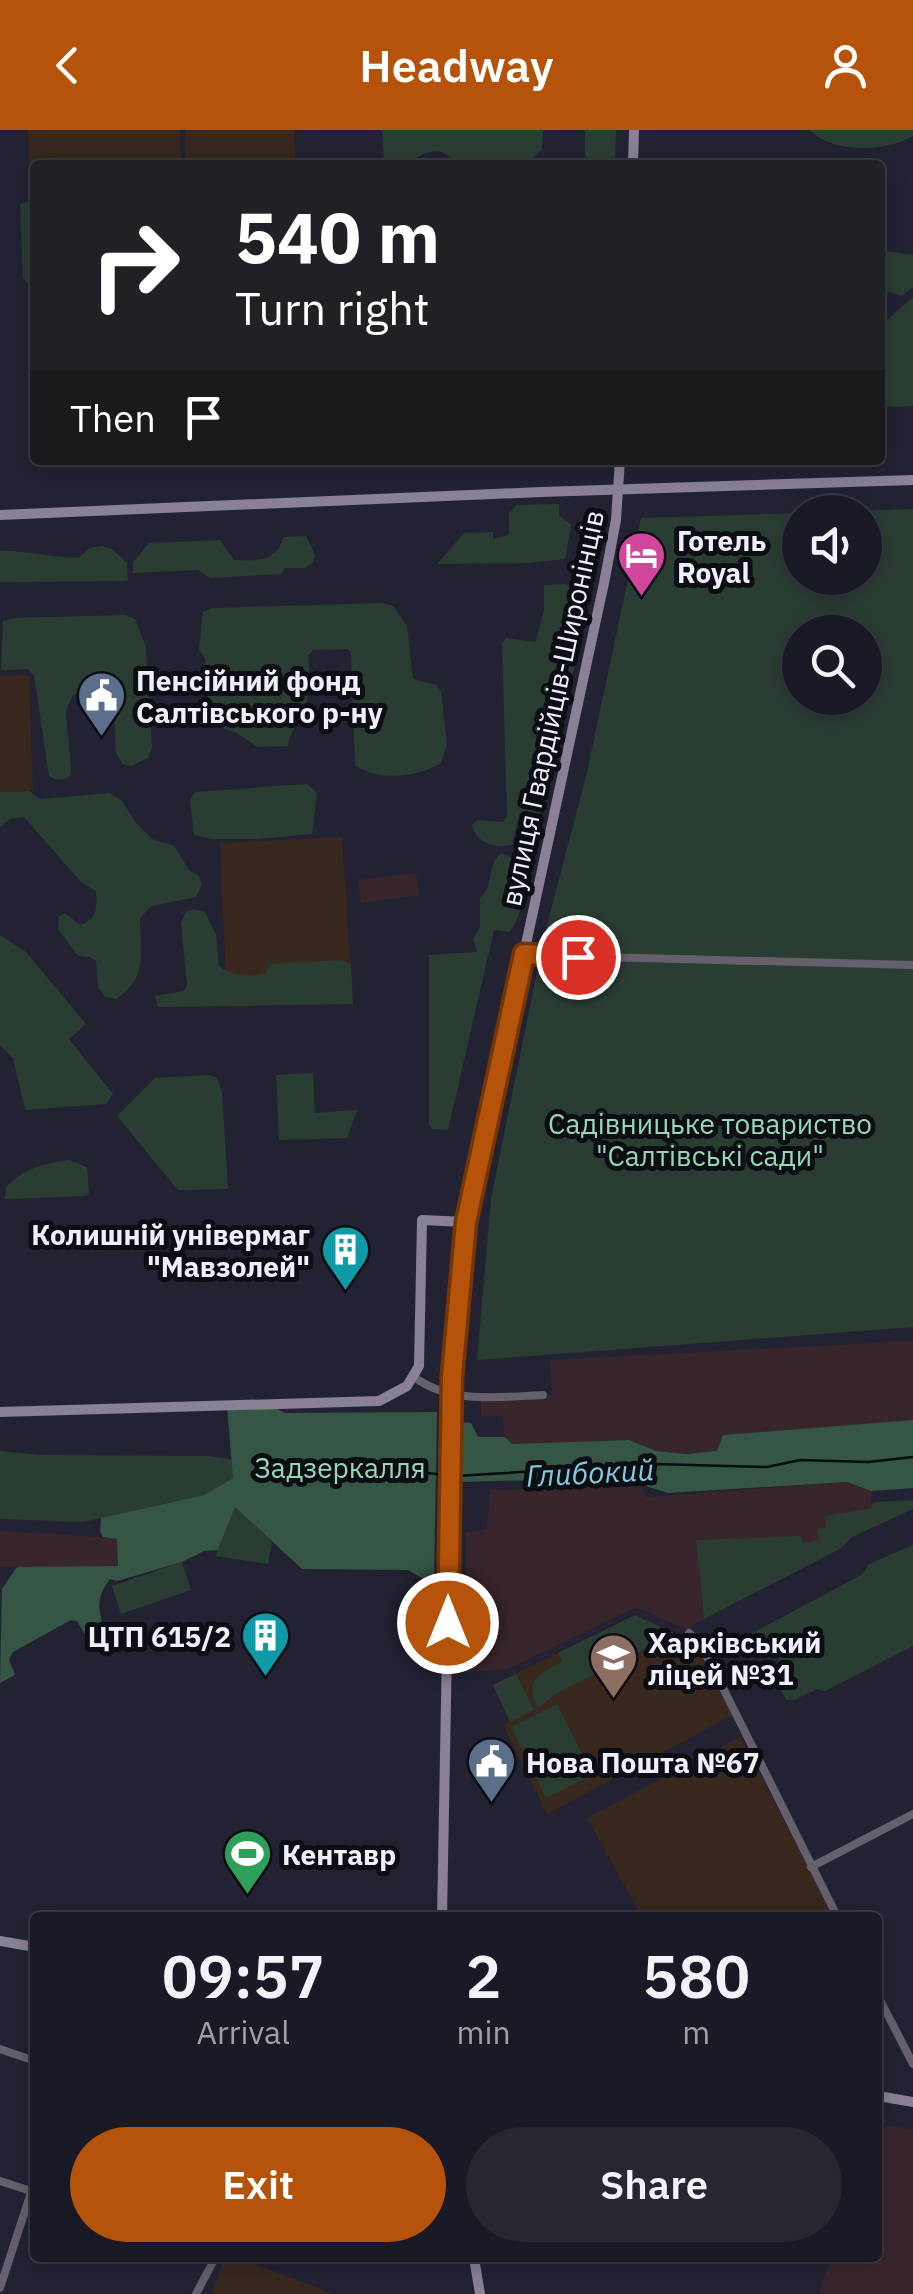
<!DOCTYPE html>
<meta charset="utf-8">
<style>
body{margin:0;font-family:"IBM Plex Sans",sans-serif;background:#272732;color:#f1f3f6;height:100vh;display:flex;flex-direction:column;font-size:38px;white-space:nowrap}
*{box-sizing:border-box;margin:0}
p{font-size:32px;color:#9fa1a7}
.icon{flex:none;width:55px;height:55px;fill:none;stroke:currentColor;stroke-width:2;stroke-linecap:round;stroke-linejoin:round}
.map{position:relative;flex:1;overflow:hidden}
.panel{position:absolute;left:30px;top:1782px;width:852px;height:350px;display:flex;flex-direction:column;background:#1a1a26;border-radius:10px;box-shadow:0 5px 25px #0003,0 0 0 2px #383843}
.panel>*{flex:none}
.banner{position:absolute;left:30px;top:30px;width:855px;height:305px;border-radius:10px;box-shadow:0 5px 25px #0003,0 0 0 2px #383843;background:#202124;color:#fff;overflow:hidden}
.controls{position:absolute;left:782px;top:365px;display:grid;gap:20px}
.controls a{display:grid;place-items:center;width:100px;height:100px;border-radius:50%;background:#1a1a26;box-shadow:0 5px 25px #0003,0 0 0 2px #383843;font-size:50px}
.pin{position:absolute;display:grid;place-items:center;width:85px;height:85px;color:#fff;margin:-42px;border:5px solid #fff;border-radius:50%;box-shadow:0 2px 10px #0007}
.me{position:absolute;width:110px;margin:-55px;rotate:0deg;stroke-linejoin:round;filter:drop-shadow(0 0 8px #0008)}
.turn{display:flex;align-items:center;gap:35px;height:210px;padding:0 40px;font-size:45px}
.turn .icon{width:130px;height:130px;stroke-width:2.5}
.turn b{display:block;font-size:70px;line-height:85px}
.then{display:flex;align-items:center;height:95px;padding:0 40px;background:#0003;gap:20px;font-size:38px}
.eta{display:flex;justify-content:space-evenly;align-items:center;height:170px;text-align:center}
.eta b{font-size:60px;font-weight:600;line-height:70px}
.primary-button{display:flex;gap:20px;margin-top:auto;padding:20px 40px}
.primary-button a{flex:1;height:115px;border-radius:60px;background:#b45309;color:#fff;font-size:40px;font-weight:600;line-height:115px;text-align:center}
.primary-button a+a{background:#272732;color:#f1f3f6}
header{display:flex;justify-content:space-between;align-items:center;height:130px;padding:0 40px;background:#b45309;color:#fff;font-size:45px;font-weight:600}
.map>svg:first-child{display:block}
</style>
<header><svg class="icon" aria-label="back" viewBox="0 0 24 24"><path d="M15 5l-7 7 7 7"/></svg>Headway<svg class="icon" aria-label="person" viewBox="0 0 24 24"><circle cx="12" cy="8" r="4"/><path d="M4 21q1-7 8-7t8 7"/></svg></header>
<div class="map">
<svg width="913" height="2164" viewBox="0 0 913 2164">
<rect width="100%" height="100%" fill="#232233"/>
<g fill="#38262c">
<polygon points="416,743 419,765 361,773 358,750"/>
<polygon points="913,1211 913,1290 723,1305 718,1321 686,1324 656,1321 629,1310 512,1314 505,1307 503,1286 481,1286 481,1269 552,1266 550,1230"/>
<polygon points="847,1352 871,1361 872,1378 826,1398 819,1410 803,1414 802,1407 696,1410 704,1489 686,1499 636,1477 508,1539 466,1543 466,1403 487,1399 490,1360 642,1357 645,1367"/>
<polygon points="0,1401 117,1408 118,1437 0,1437"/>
<polygon points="886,1995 913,2000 913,2164 819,2164 830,2128 878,2128 878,2014"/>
</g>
<g fill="#38281e">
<polygon points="28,0 180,0 181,35 35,35 35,40 29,40"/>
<polygon points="185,0 294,0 295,32 186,35"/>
<polygon points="29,545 33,660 0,662 0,546"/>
<polygon points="342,707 353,874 227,876 220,713"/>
<polygon points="635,1485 694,1512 733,1585 547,1684 503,1595 510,1591 493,1555"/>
<polygon points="740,1607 835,1787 642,1787 587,1688"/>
<polygon points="231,2128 240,2128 333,2164 212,2164 223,2131"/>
</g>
<g fill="#2a3d33" fill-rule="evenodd">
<path d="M382,0H543L542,20L529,31C506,32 479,35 456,29C448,27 443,20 434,21C416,24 412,35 388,35L384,30Z"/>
<polygon points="585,0 616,0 615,35 585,35"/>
<path d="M810,0H913V6C885,22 833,24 810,0Z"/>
<polygon points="33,70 35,71 35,156 29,155 23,148 20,74"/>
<polygon points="880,120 913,125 913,157 902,166 884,160 880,163"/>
<polygon points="913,167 913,276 880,277 880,196"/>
<polygon points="559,374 559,385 571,395 565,429 528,433 437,434 464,403 493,402 493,409 509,405 509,383 517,375"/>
<path d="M913,379V1197L477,1230L491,1069L544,807L587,642L641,388L800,383V448H865V382H818ZM800,502H865V568H800Z"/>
<path d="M306,406L315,425L313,433L304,438H285L281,444L210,448L198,440L133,443V432L149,413L220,410L234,430C255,431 278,432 283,407Z"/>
<path d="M102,416L112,419L127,433L128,451L0,452V421C27,420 53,429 80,427L89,418Z"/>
<path d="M566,454L570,455L569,461L579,463L584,489L549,661L540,685L519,684L512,715C494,718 477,714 472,695L477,690L503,692L507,686L502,513L506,508L536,512L544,480V455Z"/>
<path d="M383,473L393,476L407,496L413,549L436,555L441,561L447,614L441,633C419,647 377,652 355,635L351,524L348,519L313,520L308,526C309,543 311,561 305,577C300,592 290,601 288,616L258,617L235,602L211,595L205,529L199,519L203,482L213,478Z"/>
<path d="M125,485L135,489L146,517L152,617L148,628L131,636L122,634L116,622L113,560C99,553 85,560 72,566L66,581L71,641L69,647C61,650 56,651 49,646L34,545L28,539L1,540L3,491L14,488Z"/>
<polygon points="307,654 317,663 312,704 257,709 212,709 194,705 190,669 195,662"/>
<path d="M29,661L40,669L110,663L122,671L136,693L152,709L174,716L189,740L199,746L202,754L196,767L151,776L140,788C140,823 149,847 116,869L105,867L98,857L96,831L90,827L78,826L58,799L59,787L65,783L80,795C98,789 97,778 96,761L82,753L24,687L10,689L0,697V662Z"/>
<path d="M501,723L518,731C530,755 524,779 510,802L494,800L448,1000L432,999L429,994V825L477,822L473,808L480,798V768C495,755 486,736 501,723Z"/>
<path d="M194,779L205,782L216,805L219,836C234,848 248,847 266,843L270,834L341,830L351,834L353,874L158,877L155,866L184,861L187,856L181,793L186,782Z"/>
<polygon points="0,805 26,822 86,894 69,909 113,964 106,974 25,980 13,928 0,915"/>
<polygon points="313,943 315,983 357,980 347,1008 279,1010 276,945"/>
<polygon points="210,945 217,948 222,962 228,1059 178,1060 117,986 155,948"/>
<path d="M69,1030L87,1037L89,1063L86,1066L5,1069L6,1057C25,1038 42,1034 69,1030Z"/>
<polygon points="0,1321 42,1325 208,1326 268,1335 233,1348 204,1365 83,1392 0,1389"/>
<polygon points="913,1370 913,1379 852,1407 840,1419 704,1489 696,1410 801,1406 803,1413 819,1410 817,1399 826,1397 826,1386 871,1378 872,1374 877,1372"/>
<polygon points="235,1376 272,1412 268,1434 216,1426"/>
<polygon points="913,1415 913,1516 825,1561 817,1559 794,1570 786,1570 772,1542 781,1525 769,1512 751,1515 748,1509 751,1504 863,1444 869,1434"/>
<polygon points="182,1432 191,1460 121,1484 112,1456"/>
<path d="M635,1485L675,1504L559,1562L537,1578C524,1549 539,1545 562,1532L558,1523Z"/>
<polygon points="516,1544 534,1580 510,1592 493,1555"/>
<polygon points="557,1574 592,1645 546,1668 511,1597"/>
</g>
<g fill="#355645">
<path d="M270,1275L285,1283L437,1282L434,1447L428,1452L408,1440L302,1439L235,1377L218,1420L204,1421L182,1432L117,1451L110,1449C97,1466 97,1478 104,1498L86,1506L77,1491L71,1490L13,1522L9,1530L15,1545L0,1553L2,1459L17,1437L118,1436L117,1409L103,1407L100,1402L101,1388L204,1365L233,1348L227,1276Z"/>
<polygon points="913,1290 913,1358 871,1361 847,1352 668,1363 633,1352 605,1348 459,1352 461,1292 471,1293 478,1307 505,1307 512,1314 629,1310 656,1321 686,1324 717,1321 723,1305"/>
</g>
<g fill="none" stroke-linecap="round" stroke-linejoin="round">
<g stroke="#000e12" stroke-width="2.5">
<polyline points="281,1342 310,1344 334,1340 346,1330 355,1328 366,1329 385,1349 407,1352 426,1343 448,1345"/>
<polyline points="456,1346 655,1334 767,1337 800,1330 868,1332 913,1327"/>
</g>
<g stroke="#65606d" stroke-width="8">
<polyline points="524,825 913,835"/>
<path d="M414,1247C450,1274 500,1267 543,1265"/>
<polyline points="689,1503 699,1512 713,1538 838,1788"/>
<polyline points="811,1737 913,1684"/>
<polyline points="878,1866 913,1934"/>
<polyline points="0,1919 35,1931"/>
<polyline points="0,2051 34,2062"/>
<polyline points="0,2158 35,2050"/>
<polyline points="196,2164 215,2128"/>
</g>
<g stroke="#898196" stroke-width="10">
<polyline points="633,35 634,0"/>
<polyline points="0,385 541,362 913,350"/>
<polyline points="0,1282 379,1271 407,1256 419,1236 422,1090 466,1092"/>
<polyline points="442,1788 452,1246 466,1092 604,453 616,390 620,330"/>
<polyline points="0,1811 35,1817"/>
<polyline points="878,1966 913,1972"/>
<polyline points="474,2128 480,2164"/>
</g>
</g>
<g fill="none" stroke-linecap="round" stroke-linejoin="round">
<defs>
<polyline id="route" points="448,1493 452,1246 466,1092 524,824 578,827"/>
</defs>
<use href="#route" stroke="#753606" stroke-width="25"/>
<use href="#route" stroke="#b45309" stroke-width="18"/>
</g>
<defs>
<symbol id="hotel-pin" viewBox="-11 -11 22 30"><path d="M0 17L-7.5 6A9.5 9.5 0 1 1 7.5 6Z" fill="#d1479c" stroke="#0d0d14"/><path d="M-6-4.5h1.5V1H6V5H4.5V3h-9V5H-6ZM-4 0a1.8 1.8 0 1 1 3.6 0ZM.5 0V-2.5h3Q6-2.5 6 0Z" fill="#fff"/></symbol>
<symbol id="civic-pin" viewBox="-11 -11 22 30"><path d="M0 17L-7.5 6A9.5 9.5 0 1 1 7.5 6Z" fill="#5c6f8a" stroke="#0d0d14"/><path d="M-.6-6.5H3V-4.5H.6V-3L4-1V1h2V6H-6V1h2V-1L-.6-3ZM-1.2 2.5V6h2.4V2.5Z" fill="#fff"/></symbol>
<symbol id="building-pin" viewBox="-11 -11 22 30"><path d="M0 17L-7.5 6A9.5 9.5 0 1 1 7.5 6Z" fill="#0f9aa8" stroke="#0d0d14"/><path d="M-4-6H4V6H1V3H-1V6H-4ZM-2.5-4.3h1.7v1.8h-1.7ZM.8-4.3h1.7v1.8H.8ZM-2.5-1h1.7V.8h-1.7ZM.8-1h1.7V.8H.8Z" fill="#fff"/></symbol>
<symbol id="school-pin" viewBox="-11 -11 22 30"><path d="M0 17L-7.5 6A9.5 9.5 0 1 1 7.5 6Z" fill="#8d6e63" stroke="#0d0d14"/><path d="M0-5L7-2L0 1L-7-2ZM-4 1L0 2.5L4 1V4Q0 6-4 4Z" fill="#fff"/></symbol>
<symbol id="stadium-pin" viewBox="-11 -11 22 30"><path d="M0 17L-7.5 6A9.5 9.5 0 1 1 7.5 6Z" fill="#2e9e5b" stroke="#0d0d14"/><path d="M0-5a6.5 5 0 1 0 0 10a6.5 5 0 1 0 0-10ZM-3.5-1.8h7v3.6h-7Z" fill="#fff"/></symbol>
</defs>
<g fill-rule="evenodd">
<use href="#hotel-pin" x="614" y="398" width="55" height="75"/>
<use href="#civic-pin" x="74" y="538" width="55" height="75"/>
<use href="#building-pin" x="318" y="1092" width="55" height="75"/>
<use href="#building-pin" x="238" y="1478" width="55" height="75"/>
<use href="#school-pin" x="586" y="1500" width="55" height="75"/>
<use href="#civic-pin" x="464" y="1604" width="55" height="75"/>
<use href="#stadium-pin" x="220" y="1696" width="55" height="75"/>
</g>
<g text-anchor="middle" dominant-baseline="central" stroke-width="10" stroke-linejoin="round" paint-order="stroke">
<g font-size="28" font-weight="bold" fill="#efeefa" stroke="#0d0d14" text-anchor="start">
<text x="677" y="410">Готель<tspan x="677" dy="32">Royal</tspan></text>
<text x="136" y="550">Пенсійний фонд<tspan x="136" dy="32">Салтівського р-ну</tspan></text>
<text x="310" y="1104" text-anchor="end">Колишній універмаг<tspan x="310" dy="32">"Мавзолей"</tspan></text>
<text x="231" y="1506" text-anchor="end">ЦТП 615/2</text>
<text x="648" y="1512">Харківський<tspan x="648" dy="32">ліцей №31</tspan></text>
<text x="526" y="1632">Нова Пошта №67</text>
<text x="282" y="1724">Кентавр</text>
</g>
<g font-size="28" fill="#efeefa" stroke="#0d0d14">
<text transform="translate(552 578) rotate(-78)">вулиця Гвардійців-Широнінців</text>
</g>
<g font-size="28" fill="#98d6b5" stroke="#0d0d14">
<text x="710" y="993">Садівницьке товариство<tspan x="710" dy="32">"Салтівські сади"</tspan></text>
<text x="340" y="1337">Задзеркалля</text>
</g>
<g font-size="30" font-style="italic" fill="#81ccdc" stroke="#0d0d14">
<text transform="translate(590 1342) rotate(-3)">Глибокий</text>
</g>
</g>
</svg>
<div class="controls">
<a><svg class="icon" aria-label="sound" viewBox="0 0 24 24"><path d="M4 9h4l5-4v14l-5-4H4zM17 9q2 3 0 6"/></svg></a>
<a><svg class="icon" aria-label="search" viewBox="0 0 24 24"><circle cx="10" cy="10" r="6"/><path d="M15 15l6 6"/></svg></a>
</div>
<div class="pin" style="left:578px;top:827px;background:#d93025"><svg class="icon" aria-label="arrive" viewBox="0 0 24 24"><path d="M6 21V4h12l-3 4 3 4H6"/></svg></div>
<svg class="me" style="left:448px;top:1493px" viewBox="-20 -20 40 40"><circle r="17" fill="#b45309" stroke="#fff" stroke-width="3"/><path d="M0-11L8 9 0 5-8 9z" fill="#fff"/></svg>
<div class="banner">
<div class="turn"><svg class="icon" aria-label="right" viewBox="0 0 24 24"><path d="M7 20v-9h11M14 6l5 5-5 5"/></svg><div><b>540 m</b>Turn right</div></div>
<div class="then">Then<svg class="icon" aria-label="arrive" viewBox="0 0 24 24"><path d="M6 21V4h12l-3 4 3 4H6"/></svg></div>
</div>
<section class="panel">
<div class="eta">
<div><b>09:57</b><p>Arrival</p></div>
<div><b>2</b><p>min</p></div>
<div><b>580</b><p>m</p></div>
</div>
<div class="primary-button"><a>Exit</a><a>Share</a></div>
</section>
</div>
